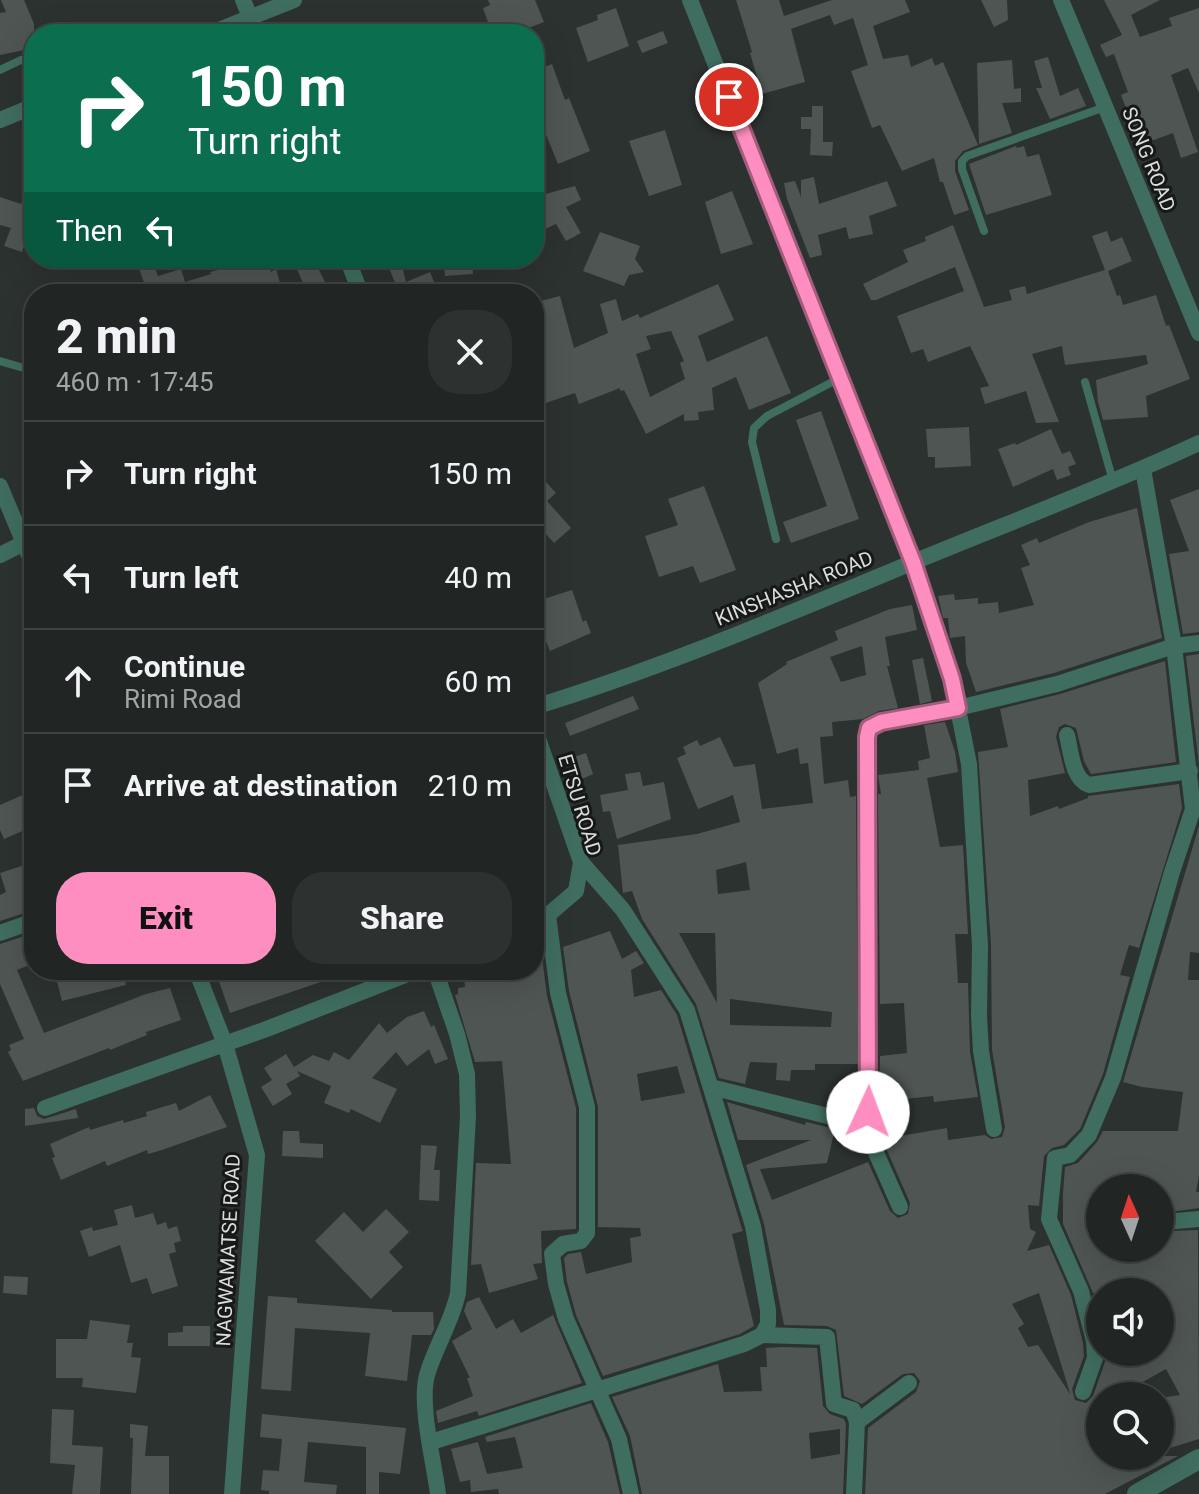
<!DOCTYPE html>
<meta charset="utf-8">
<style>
body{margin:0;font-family:Roboto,sans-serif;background:#2d3231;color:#f1f3f6;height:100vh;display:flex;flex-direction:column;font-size:30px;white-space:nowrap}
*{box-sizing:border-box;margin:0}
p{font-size:26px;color:#a2a5a6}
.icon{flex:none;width:44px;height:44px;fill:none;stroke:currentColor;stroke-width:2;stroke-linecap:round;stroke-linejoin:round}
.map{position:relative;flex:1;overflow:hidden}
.sheet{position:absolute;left:24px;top:284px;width:520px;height:696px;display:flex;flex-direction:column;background:#212624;border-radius:32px;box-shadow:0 8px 32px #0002,0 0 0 2px #3e4341}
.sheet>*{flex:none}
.hud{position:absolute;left:24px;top:24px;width:520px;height:244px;border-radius:32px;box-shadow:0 8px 32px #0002,0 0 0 2px #3e4341;background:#0b6e4f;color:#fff;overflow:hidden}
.needle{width:52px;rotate:357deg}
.fabs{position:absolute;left:1086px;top:1174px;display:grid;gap:16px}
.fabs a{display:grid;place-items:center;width:88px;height:88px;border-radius:50%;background:#212624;box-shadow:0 8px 32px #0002,0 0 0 2px #3e4341;font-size:40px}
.pin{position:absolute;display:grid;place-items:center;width:68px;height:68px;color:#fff;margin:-34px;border:4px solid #fff;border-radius:50%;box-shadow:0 2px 8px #0007}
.me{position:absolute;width:88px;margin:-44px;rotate:2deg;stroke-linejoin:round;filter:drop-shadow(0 0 6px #0008)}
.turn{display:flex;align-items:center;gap:28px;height:168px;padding:0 32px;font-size:36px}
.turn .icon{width:104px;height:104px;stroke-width:2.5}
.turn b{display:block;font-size:56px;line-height:68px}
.then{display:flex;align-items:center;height:76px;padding:0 32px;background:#0003;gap:16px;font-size:30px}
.round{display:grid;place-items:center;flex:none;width:84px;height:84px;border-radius:32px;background:#2d3231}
.summary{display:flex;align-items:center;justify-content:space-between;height:136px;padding:0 32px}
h1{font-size:48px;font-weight:800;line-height:60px}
.primary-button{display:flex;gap:16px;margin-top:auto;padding:16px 32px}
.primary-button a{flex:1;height:92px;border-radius:32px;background:#fd8ebf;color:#111;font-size:32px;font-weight:800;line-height:92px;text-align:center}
.primary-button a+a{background:#2d3231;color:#f1f3f6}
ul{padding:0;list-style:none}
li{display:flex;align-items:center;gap:24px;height:104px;padding:0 32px;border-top:2px solid #3e4341}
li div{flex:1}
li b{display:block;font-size:30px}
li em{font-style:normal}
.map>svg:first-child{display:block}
</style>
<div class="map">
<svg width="1199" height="1494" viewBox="0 0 1199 1494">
<rect width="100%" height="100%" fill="#2c3230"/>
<g fill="#4e5553" fill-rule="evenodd">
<polygon points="1,0 24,0 34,24 34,48 0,55 0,13 6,12"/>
<polygon points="488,0 535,0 544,22 513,34 501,34 496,22 489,25 483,8 490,5"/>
<polygon points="736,0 779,0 784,16 832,0 905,0 910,12 873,26 883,59 908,55 911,67 932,58 935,66 943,62 978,145 963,151 955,161 955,171 969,210 954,215 943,182 940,182 934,158 902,171 880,125 872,128 851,71 868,65 853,18 834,25 830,15 791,29 805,82 762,94 750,53 752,52"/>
<polygon points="981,0 1007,0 1008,20 994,27"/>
<polygon points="1104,0 1160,0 1131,15 1140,37 1172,26 1169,18 1199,8 1199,93 1188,68 1171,75 1198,152 1181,158 1173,133 1140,145 1121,95 1128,92 1114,54 1106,57 1100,45 1122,35"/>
<polygon points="616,8 629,46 588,62 576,28 598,20 597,15"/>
<polygon points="663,31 668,43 642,53 637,41"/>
<polygon points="1048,57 1060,96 1078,88 1086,106 1050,119 1036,88 1042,88 1034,61"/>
<polygon points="1012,60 1014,89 1021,88 1021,102 1002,103 1012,133 979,144 977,63"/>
<polygon points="552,64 565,100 569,98 590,151 558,164 534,105 534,71"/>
<polygon points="812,106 823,106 823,142 833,142 832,156 810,155 811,129 801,129 801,117 812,117"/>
<polygon points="665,130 682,185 649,196 629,141"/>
<polygon points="1016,146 1017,148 1024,146 1027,157 1039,154 1052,195 986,215 969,164"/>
<polygon points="31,171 34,172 34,232 29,230 22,252 4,246 11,228 0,225 0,197 21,204"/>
<polygon points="814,177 819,204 887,181 897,206 869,216 873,234 849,239 846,227 818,235 822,255 810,258 787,199 784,183 795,181 801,197 801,180"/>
<polygon points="575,186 581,200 566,207 581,233 566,241 556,224 534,234 534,197"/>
<polygon points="732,191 753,244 721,254 705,202"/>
<polygon points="953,225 984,307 1012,300 1009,290 1025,286 1027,294 1105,270 1092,236 1107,231 1111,242 1122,237 1132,261 1108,271 1117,296 1120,295 1123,305 1156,295 1166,326 1169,325 1190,379 1146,396 1148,417 1103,420 1098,402 1096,380 1148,364 1146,355 1065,365 1062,346 1032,354 1059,422 1036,423 1026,391 985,404 980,388 989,386 970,346 928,362 923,349 911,353 897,316 964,291 955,267 876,300 871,300 863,284 908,262 903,250 926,241 925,237"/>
<polygon points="600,232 640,246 635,259 644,272 629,275 624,286 583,271"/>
<polygon points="143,258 151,258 158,276 181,269 185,282 211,274 210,272 267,258 271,272 276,269 283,294 148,294 136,260"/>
<polygon points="292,258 313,258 331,294 308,294"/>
<polygon points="385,258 400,258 406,282 430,272 436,287 418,294 376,294 396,285"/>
<polygon points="472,260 473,274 445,276 444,262"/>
<path d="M718,284L734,320L698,336L707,362L767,336L791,393L749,410L736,377L712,388L714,410L698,412L699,420L684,421V414L646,434L624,390L620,391V388L579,404L575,393L534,407V325L546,322L541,301L560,296L574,348L608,333L600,304L616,299L622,321L638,314L640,318ZM671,331L684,361L680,363L685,379L650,397L636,354L651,349L646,336Z"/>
<polygon points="821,411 859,519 791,543 783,522 827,506 796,420"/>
<polygon points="969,427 971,466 935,468 935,457 928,457 926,429"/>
<polygon points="1051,429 1062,454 1070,451 1076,464 1068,467 1071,475 1057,480 1053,469 1013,487 998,449 1015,443 1016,445"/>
<polygon points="534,469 556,493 547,501 571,528 554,543 534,521"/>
<polygon points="704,486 736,570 700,583 693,566 659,577 645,536 678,525 668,499"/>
<polygon points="1199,489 1199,632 1183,634 1169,554 1189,551 1170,500"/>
<polygon points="1137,508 1162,638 1054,673 976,692 966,663 965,636 950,638 948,618 943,618 938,596 954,594 955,600 978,598 978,604 998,602 999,613 1034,605 1021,568 1030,565 1021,545 1037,538 1039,543 1089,522"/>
<polygon points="572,590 583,622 586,620 591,633 550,651 534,612 534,602"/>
<path d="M912,605L917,630L885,637L890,666H887L898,708L879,711L863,719L832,722L833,736L820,737L824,784L848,780L850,797L856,796L858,1064H815V1070H791L790,1081L776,1080L777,1063L750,1062L745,1084L719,1078L696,1004L642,919L632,891L623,893L618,845L697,834L740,822L733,795L698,809L677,758L686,754L683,747L697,740L700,746L720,737L734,767L755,764L762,809L813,803L808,763L800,764L798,748L777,754L758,683L787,664L786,662L838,640L835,631L890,609ZM862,646L866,675L841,682L830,657ZM746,862L750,890L718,894L716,870ZM679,933H715L717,1003ZM730,999L832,1012L831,1027L730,1025Z"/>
<polygon points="1199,654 1199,765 1186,656"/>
<polygon points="923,658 932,701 920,704 912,660"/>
<path d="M1165,661L1176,762L1091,774L1084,761L1076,728L1065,724L1059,727L1056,737L1065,773L1028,780L1030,816L1058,806L1059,809L1088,798V796L1179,784L1182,808L1139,948L1129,945L1120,975L1130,977L1103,1074L1080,1129L1064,1145L1052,1148L1044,1156L1039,1206L1028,1205L1030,1229L1036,1232L1027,1251L1049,1245L1071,1295L1083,1343L1084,1356L1072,1389L1075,1400L1086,1403L1093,1396L1105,1362L1106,1352H1160V1292L1093,1293L1063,1224V1194L1065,1167L1078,1163L1097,1142L1103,1131H1178L1183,1092L1142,1087L1123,1082L1199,826V953L1190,952L1188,980H1199V1175L1196,1192H1199V1208L1170,1212L1165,1221L1172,1231L1198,1230L1199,1439L1160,1451V1398L1180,1395L1166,1369L1121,1394H1100V1406L1092,1410L1100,1408V1456H1178L1105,1494H865L868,1428L916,1392L920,1381L914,1373L903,1374L862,1404L844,1396L836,1330L827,1326L784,1325L764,1224L746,1165L811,1140H738L727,1102L805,1125L806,1122L835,1129L827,1163L760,1169L772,1200L868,1162L890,1211L898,1218L908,1214L910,1203L882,1139L947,1128L948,1140L985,1135L991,1139L1002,1137L1005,1127L992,1050L991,944L978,752L1008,747L1000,709L1060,694ZM1100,1188H1160V1248H1100ZM1039,1293L1070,1393V1394L1038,1345L1028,1347L1018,1328L1024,1324L1012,1304Z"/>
<polygon points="633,696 639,709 570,736 565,723"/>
<polygon points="945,722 955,752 958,772 927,778 940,847 963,845 968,934 955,934 958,983 968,983 970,1052 978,1097 934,1102 933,1096 905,1099 906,1121 877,1119 879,1113 880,1056 907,1053 904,1003 880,1004 878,794 881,794 878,775 919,770 918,761 930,758 924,725"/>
<polygon points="586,753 593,774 578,781 571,758"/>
<polygon points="640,772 643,786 664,782 671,819 617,839 610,811 603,812 600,795 628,790 625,774"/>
<polygon points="25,794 34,816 34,826 4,839 0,830 0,805"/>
<polygon points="34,862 34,910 0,921 0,895 6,892 0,873"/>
<path d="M610,931L622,959L636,951L644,963L631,970L634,997L661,990L677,1015L742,1229L743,1231L732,1234L754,1326L740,1334L603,1376L576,1315L567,1282L564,1258L568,1254L581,1252L586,1274L632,1262L630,1238L641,1236L640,1228L598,1227V1107L569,991L563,947ZM677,1066L685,1093L641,1101L637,1074Z"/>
<polygon points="34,933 34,963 17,970 44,1033 146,994 170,988 181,1020 146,1032 147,1035 110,1050 109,1048 23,1081 8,1052 11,1050 9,1045 24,1039 0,984 0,944"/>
<polygon points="542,957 547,996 576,1108 576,1229 541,1231 542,1263 533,1264 538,1279 489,1293 481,1264 471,1265 476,1163 511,1164 502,1061 475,1062 455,995 458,994 458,988 465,987 464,976 507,970 534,970 534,959"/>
<polygon points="54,970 122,970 126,985 62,1001"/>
<polygon points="215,970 346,970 347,973 230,1013"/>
<polygon points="424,1011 431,1027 434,1025 448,1059 435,1064 429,1049 407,1066 396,1052 372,1078 397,1089 380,1123 351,1109 349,1113 324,1103 331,1086 297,1071 300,1076 286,1084 292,1094 273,1106 261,1087 272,1080 264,1068 286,1054 294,1067 313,1055 329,1061 334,1052 349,1060 379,1023 387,1033 407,1017"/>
<polygon points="210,1095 227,1127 162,1150 148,1154 147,1150 107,1166 105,1161 61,1180 52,1158 55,1157 50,1144 89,1127 90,1130 123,1120 124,1123 147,1116 146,1112 176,1103 179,1111"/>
<polygon points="34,1108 37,1116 44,1119 76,1109 78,1118 25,1126 25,1109"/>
<polygon points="283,1131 299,1131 300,1143 323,1144 323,1158 282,1156"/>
<polygon points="421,1145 437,1146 434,1170 440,1170 439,1201 419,1200"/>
<polygon points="132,1205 135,1218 153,1213 157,1225 166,1222 168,1229 177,1226 181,1241 174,1243 176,1252 169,1254 178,1286 152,1294 147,1278 131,1283 120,1245 89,1257 80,1231 92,1227 93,1231 118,1225 114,1210"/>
<polygon points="386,1209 409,1232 389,1252 403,1267 371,1299 315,1241 344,1212 363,1232"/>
<polygon points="4,1276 28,1277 27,1295 3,1293"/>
<polygon points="268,1296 297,1298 297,1303 392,1310 392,1312 433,1312 434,1329 431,1335 412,1335 407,1381 365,1376 370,1333 295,1328 291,1391 261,1389"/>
<polygon points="479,1297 496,1329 513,1319 521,1333 553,1315 582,1383 479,1416 477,1411 438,1423 436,1411 473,1396 467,1378 470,1378 452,1341 472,1329 464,1311 467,1302"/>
<polygon points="90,1320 130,1325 127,1343 133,1343 131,1357 141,1358 136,1393 82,1387 83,1378 56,1378 56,1339 87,1339"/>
<polygon points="183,1326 210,1326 210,1346 168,1346 168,1333 183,1332"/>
<path d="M782,1347L817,1348L823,1406L830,1414L844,1419L846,1424L843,1494H642L630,1436L612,1397L718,1364L724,1392L762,1391L760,1367H767L766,1348ZM840,1429V1454L811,1459L809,1433Z"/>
<polygon points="591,1403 608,1442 620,1494 499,1494 498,1489 471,1492 470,1480 460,1482 451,1449 478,1442 487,1474 523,1468 515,1437 487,1442 485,1437"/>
<polygon points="52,1409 74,1410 72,1445 103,1447 100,1494 72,1494 75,1465 50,1463"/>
<polygon points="262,1414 406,1428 400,1474 379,1472 379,1494 366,1494 366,1447 308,1442 304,1482 337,1485 336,1494 269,1494 269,1491 261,1490 263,1470 279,1471 282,1439 260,1437"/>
<polygon points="130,1424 148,1426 145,1456 169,1456 169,1494 131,1494 133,1438 130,1438"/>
</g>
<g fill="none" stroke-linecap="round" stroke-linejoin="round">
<g stroke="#3f6d5f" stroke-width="8">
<polyline points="0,70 21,60"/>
<polyline points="984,231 962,169 962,161 967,156 1105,107"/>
<polyline points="0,361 34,371"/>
<polyline points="1085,382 1113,481"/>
<polyline points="776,539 752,442 754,428 767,416 840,378"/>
</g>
<g stroke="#3f6d5f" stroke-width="16">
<polyline points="243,0 257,34"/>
<polyline points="690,0 913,562 952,679 969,764 980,945 979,1016 981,1051 994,1129"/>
<polyline points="1061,0 1199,333"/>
<polyline points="209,34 294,0"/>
<polyline points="0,120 34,106"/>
<polyline points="347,258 361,294"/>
<polyline points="0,486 34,567"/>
<polyline points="0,555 24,543"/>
<path d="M534,707C652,671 766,623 880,576C986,531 1094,492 1199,443"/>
<polyline points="534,727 581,862 576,891 548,915 534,921"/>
<path d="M1067,735C1071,751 1072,779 1089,785L1190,771"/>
<polyline points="548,915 558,993 587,1107 587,1233 581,1241 563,1244 552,1254 556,1284 566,1319 619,1439 631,1494"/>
<polyline points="0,933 34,921"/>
<polyline points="196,970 225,1044 257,1155 232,1494"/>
<path d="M435,970L457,1034L467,1074L468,1116L458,1293C452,1322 435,1347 427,1375C419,1405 434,1462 438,1494"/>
<polyline points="711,1087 852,1122 862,1121"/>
<polyline points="45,1108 264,1030 418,970"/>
<polyline points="862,1121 868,1112 869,1091 867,737 869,728 881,722 958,708 1057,684 1174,646 1199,643"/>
<polyline points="862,1121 900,1207"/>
<polyline points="1176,1221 1199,1219"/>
<polyline points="762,1335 827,1337 834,1404 853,1410 857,1422"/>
<polyline points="1083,1392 1095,1358 1094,1341 1081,1291 1049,1219 1055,1158 1070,1155 1089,1135 1113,1078 1172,872 1193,809 1174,646 1143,469"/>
<polyline points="431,1442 744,1344 762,1335 768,1324 768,1310 753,1226 687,1010 623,910 581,862"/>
<polyline points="854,1494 857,1422 909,1383"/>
</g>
<polyline stroke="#3f6d5f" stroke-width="20" points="1137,1494 1199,1459"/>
</g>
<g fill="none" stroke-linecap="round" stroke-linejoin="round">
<defs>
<polyline id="route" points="729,97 913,562 952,679 958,708 881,722 869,728 867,737 868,1112"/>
</defs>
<use href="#route" stroke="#a45c7c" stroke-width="20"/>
<use href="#route" stroke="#fd8ebf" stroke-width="14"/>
</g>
<g text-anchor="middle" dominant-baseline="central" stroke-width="6" stroke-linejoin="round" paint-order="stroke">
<g font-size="20" fill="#dadddc" stroke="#161918">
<text transform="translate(1149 159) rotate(68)">SONG ROAD</text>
<text transform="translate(794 588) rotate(-22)">KINSHASHA ROAD</text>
<text transform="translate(580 805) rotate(73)">ETSU ROAD</text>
<text transform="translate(228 1250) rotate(-87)">NAGWAMATSE ROAD</text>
</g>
</g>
</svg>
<div class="fabs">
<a><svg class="needle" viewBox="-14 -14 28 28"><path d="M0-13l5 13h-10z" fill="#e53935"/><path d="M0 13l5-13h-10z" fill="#a2a5a6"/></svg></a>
<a><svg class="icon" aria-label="sound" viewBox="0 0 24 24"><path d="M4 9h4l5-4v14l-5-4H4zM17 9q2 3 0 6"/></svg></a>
<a><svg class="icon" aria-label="search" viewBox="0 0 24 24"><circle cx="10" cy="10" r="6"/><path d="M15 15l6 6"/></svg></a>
</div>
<div class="pin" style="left:729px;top:97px;background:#d93025"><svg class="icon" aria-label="arrive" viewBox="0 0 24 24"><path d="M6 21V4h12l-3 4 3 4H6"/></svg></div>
<svg class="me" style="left:868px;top:1112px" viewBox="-20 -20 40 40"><circle r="19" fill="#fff"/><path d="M0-13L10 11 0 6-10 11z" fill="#fd8ebf"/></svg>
<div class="hud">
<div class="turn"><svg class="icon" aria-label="right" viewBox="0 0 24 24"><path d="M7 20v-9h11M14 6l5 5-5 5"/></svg><div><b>150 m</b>Turn right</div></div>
<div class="then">Then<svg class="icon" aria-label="left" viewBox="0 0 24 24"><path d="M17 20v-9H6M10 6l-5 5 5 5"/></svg></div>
</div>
<section class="sheet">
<div class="summary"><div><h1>2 min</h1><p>460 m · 17:45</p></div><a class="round"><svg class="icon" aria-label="close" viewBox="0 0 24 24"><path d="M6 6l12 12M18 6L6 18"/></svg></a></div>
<ul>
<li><svg class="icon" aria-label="right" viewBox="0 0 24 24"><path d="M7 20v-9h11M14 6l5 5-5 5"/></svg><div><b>Turn right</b></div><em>150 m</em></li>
<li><svg class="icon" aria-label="left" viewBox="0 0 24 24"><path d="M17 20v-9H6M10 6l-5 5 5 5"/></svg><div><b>Turn left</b></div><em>40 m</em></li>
<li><svg class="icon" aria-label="ahead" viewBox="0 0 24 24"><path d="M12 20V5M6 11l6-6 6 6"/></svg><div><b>Continue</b><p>Rimi Road</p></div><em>60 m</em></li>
<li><svg class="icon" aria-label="arrive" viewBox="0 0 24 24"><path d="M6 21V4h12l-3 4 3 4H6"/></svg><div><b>Arrive at destination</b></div><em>210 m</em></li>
</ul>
<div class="primary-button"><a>Exit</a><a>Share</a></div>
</section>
</div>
